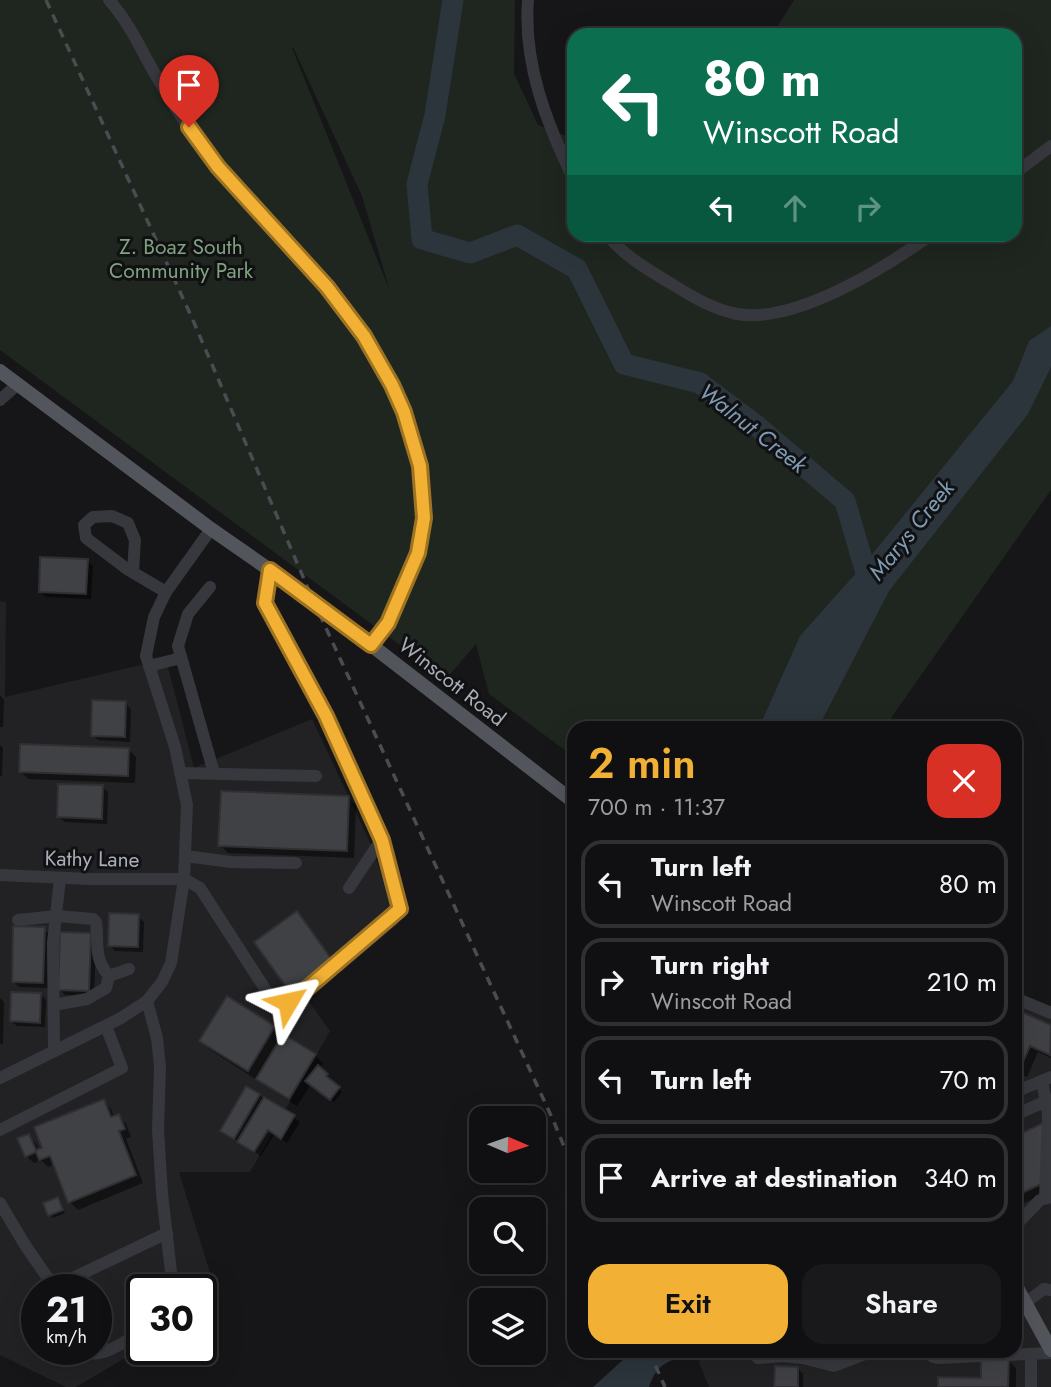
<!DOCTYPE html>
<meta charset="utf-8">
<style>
body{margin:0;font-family:Jost,sans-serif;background:#19191b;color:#f1f3f6;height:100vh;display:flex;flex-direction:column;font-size:26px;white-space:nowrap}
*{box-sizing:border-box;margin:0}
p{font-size:23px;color:#9c9d9f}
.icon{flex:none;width:38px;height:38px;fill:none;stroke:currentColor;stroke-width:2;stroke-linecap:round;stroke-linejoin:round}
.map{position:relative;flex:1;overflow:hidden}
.sheet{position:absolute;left:567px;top:721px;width:455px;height:637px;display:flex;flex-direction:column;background:#101012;border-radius:21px;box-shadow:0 7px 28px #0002,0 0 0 2px #303032}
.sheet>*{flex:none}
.banner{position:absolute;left:567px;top:28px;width:455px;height:214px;border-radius:21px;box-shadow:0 7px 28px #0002,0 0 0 2px #303032;background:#0b6e4f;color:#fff;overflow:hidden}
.needle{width:46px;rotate:92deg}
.buttons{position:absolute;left:469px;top:1106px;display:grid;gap:14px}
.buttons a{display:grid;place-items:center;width:77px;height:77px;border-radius:14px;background:#101012;box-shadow:0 7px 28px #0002,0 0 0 2px #303032;font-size:35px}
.speed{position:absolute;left:21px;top:1274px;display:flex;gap:14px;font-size:35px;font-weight:700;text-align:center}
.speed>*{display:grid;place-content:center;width:91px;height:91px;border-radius:50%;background:#101012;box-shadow:0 7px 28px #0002,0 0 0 2px #303032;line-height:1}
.speed small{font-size:18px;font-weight:400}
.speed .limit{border:4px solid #111;border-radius:10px;background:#fff;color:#111}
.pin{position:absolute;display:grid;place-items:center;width:60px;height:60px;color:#fff;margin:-72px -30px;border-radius:50% 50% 50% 0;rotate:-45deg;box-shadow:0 0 7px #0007}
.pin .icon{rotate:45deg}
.me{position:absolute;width:77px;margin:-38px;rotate:54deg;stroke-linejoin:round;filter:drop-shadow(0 0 5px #0008)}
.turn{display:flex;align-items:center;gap:24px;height:147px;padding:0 21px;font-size:32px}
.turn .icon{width:91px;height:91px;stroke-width:2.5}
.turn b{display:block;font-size:49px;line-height:60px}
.lanes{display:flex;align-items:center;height:66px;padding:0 21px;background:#0003;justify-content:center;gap:35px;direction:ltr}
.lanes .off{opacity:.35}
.round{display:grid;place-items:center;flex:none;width:74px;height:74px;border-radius:21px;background:#19191b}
.summary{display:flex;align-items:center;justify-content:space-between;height:119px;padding:0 21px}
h1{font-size:42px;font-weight:600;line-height:52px;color:#f2b134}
.action{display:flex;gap:14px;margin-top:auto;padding:14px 21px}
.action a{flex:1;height:80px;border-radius:21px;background:#f2b134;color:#111;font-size:28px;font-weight:600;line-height:80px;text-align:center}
.action a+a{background:#19191b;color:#f1f3f6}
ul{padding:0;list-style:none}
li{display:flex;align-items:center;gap:21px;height:88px;margin:0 14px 10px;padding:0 7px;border:4px solid #303032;border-radius:21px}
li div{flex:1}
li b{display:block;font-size:26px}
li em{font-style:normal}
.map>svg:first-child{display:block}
</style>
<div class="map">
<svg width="1051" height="1387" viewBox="0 0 1051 1387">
<rect width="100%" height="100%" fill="#161618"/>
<g fill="#222225" fill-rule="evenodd">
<path d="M0,601L6,602L5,697L166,659L194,768L312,719L370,842L399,923L308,1000L330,1031L250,1172H179L219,1302L201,1312V1290H142V1348L76,1387H66L0,1355ZM37,1290H96V1349H37Z"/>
<polygon points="1015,991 1051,1006 1051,1387 709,1387 699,1363 703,1351 1015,1351"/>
</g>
<path fill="#1e261f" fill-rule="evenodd" d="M0,0H515L514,73L538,125L574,139V234H1015V35H772L794,0H1051V490L884,728H574V757L489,694L476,644L446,679L0,350ZM293,47L362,196L390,291L292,48Z"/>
<g fill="#2c353c">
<polygon points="1051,326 1051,367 1028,414 889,591 818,728 761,728 762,721 800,636 865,563 1013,381 1029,341"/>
<path d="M633,1351H685L684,1356C664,1362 656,1367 649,1387H593Z"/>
</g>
<g fill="#0007">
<polygon points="87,561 93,566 91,599 46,597 40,592"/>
<polygon points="0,695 4,700 3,727 0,727"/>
<polygon points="125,703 131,709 130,742 98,740 93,735"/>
<polygon points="0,745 3,748 2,776 0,776"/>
<polygon points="128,749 136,757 135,783 28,779 21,772"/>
<polygon points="102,787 108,792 107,824 65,822 59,817"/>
<polygon points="348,798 356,806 354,858 228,853 220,845"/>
<polygon points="138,916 144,922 143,952 115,951 110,945"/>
<polygon points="304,921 341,972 301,1001"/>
<polygon points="44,929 49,934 48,988 19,987 13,981"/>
<polygon points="90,935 96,940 94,996 65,995 60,990"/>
<polygon points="41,995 46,1000 45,1027 17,1026 11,1021"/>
<polygon points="0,998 4,1002 3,1044 0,1044"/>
<polygon points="1015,1011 1051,1027 1051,1058 1038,1052 1027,1077 1015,1072"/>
<polygon points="274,1027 283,1037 315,1055 323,1063 320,1069 342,1092 334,1102 311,1084 297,1106 209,1049 202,1041"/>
<polygon points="259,1095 300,1122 287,1143 274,1135 261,1156 222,1131"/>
<polygon points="103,1101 111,1109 114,1117 118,1116 126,1124 131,1137 126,1139 143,1183 78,1210 70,1202 55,1164 48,1167 41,1160 34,1163 26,1156 28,1136 36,1143 39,1151"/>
<polygon points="1015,1138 1048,1192 1015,1207"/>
<polygon points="58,1199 65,1213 53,1218 50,1215"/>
<polygon points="1008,1360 1016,1368 1016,1387 939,1387 982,1380"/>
<polygon points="798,1369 803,1374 803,1387 776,1387"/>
</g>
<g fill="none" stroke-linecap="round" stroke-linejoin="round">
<polyline stroke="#2c353c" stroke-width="21" points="453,0 435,115 417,184 422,239 470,253 517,235 577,269 624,364 700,383 757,426 845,501 869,583"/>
</g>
<g fill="#404145" stroke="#303034" stroke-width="2">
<polygon points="40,557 88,559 86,594 39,592"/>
<polygon points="92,700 126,701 125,737 91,736"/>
<polygon points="20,744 129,748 128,776 19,772"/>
<polygon points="58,784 103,785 102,819 57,817"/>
<polygon points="221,791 349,796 347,851 218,846"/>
<polygon points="297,911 335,964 292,995 254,942"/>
<polygon points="109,913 139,914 138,947 108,946"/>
<polygon points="13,926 45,927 43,983 12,982"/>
<polygon points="60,932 91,933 89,991 58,990"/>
<polygon points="11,992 41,993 40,1023 10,1021"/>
<polygon points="227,996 275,1026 248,1071 199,1041"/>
<polygon points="1015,1009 1051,1025 1050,1055 1030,1046 1019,1071 1015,1069"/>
<polygon points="283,1034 316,1054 289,1099 256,1079"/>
<polygon points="318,1065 328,1074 326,1076 340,1087 330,1100 305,1081"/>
<polygon points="246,1086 260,1094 234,1139 220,1131"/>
<polygon points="264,1097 295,1115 281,1139 268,1130 254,1152 237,1142"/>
<polygon points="104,1099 111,1117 119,1114 125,1129 119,1131 136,1175 68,1203 50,1156 39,1160 36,1152 25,1157 17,1138 29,1134 36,1150 42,1148 34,1127"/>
<polygon points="1045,1122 1041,1184 1015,1196 1015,1136"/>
<polygon points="58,1197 63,1210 48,1216 43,1203"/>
<polygon points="981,1357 1009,1358 1008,1387 938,1387 938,1377 981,1378"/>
<polygon points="775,1366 798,1367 798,1387 774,1387"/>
</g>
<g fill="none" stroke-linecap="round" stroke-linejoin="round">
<g stroke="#37383d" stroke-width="12">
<path d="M109,0C127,20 138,43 151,67C171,102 193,137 219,168C266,225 323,274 364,336C395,382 431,463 423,519C420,543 413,563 404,585C394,609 387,624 371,645"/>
<path d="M528,0C523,64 547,124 574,180"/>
<polyline points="1015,173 1051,146"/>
<path d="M606,234C627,258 644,267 670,283C691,296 712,309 737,314C796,324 886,267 932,234"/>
<polyline points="0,400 18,384"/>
<polyline points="270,571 265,603 326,716 381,840 349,888"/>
<polyline points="133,572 135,540 128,523 112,516 93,517 84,525 86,538 127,569 166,592"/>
<polyline points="210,587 188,614 178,646 214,773"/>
<polyline points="149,666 181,658"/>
<polyline points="180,773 316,776"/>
<polyline points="185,856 231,862 296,863"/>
<polyline points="0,875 91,879 184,879 200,888 269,995 288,1002 297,997 400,909 381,840"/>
<path d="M18,920L57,916L93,919L96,922C99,944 93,957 109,976L129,969"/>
<polyline points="1015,998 1051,1013"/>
<polyline points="147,1001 157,1038 160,1067 158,1130 162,1193 173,1290"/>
<polyline points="54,1005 87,999 106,988 109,976"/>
<polyline points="54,1051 53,943 60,878"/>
<polyline points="0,1078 121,1018 147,1001 162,982 171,963 184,879 187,805 175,747 146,656 154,617 166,592 211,529"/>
<polyline points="1042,1081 1048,1114 1045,1198"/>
<polyline points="1015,1092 1051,1077"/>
<polyline points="1015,1115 1051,1099"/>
<polyline points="0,1130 122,1068 106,1026"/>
<polyline points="0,1203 25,1245 54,1287 52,1290"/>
<polyline points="1015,1226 1040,1200 1051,1197"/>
<polyline points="54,1287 167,1233"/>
<polyline points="1015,1304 1025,1303 1044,1289 1051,1290"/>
<path d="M69,1349C102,1361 114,1348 142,1331"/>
<polyline points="752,1351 758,1358 782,1356 803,1358 834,1366 873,1351"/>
<polyline points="929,1351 933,1357 937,1358 1051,1353"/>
<polyline points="1031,1354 1031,1387"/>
</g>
<g stroke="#53555c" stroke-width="14">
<polyline points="0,371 211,529 313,600 574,802"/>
<polyline points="1015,1284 1051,1350"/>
</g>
<g stroke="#4a4c52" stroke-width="3.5" stroke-dasharray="9 7" stroke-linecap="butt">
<polyline points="46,0 192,318 313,600 554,1122 574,1171"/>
<polyline points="649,1351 665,1387"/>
</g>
</g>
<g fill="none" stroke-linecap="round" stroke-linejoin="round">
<defs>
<polyline id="route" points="189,127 218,167 327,287 364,336 392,385 404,412 420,466 424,518 418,553 388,623 371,645 270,570 265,603 326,716 382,840 400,909 297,997 288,1002"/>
</defs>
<use href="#route" stroke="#9d7322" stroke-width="18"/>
<use href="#route" stroke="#f2b134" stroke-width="12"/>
</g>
<g text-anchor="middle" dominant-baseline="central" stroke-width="6" stroke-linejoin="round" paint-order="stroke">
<g font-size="21" fill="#7fa381" stroke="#111113">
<text x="181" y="247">Z. Boaz South<tspan x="181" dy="24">Community Park</tspan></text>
</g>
<g font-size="21" fill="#a8adb8" stroke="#111113">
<text transform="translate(452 682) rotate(38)">Winscott Road</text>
<text transform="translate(92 859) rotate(1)">Kathy Lane</text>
</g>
<g font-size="23" font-style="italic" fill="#7f9bb3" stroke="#111113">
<text transform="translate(753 428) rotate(38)">Walnut Creek</text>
<text transform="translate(911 530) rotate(-51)">Marys Creek</text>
</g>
</g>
</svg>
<div class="buttons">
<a><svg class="needle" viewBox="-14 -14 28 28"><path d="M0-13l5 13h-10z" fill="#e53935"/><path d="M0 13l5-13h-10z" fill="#9c9d9f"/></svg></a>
<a><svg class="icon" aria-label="search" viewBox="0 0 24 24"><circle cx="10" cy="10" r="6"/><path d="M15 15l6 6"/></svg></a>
<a><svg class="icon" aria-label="layers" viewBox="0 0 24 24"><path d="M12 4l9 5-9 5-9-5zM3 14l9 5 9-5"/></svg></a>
</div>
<div class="speed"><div>21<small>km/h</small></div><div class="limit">30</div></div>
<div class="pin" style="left:189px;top:127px;background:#d93025"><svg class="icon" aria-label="arrive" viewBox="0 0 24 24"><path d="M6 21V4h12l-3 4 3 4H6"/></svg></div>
<svg class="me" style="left:288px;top:1002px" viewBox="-20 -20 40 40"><path d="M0-17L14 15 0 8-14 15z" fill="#f2b134" stroke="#fff" stroke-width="4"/></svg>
<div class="banner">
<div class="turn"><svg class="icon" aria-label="left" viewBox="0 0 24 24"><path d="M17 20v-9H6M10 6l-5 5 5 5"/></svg><div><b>80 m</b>Winscott Road</div></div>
<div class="lanes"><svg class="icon" aria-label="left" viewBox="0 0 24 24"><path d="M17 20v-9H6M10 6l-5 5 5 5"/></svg><svg class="icon off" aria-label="ahead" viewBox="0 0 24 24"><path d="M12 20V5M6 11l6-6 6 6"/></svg><svg class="icon off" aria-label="right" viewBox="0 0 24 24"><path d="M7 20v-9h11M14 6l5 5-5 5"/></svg></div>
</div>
<section class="sheet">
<div class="summary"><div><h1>2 min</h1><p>700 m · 11:37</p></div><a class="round" style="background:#d93025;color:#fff"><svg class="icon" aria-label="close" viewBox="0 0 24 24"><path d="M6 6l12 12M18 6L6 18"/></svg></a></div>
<ul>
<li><svg class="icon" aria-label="left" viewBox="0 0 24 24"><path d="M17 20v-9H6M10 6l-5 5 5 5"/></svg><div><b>Turn left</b><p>Winscott Road</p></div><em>80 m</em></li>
<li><svg class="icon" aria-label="right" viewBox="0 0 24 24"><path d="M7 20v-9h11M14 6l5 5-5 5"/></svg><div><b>Turn right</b><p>Winscott Road</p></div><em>210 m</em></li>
<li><svg class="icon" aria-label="left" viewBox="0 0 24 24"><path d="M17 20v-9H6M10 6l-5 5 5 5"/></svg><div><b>Turn left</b></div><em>70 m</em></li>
<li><svg class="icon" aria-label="arrive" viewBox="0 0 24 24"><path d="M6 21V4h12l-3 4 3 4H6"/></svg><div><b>Arrive at destination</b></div><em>340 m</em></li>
</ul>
<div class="action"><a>Exit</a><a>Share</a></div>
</section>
</div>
